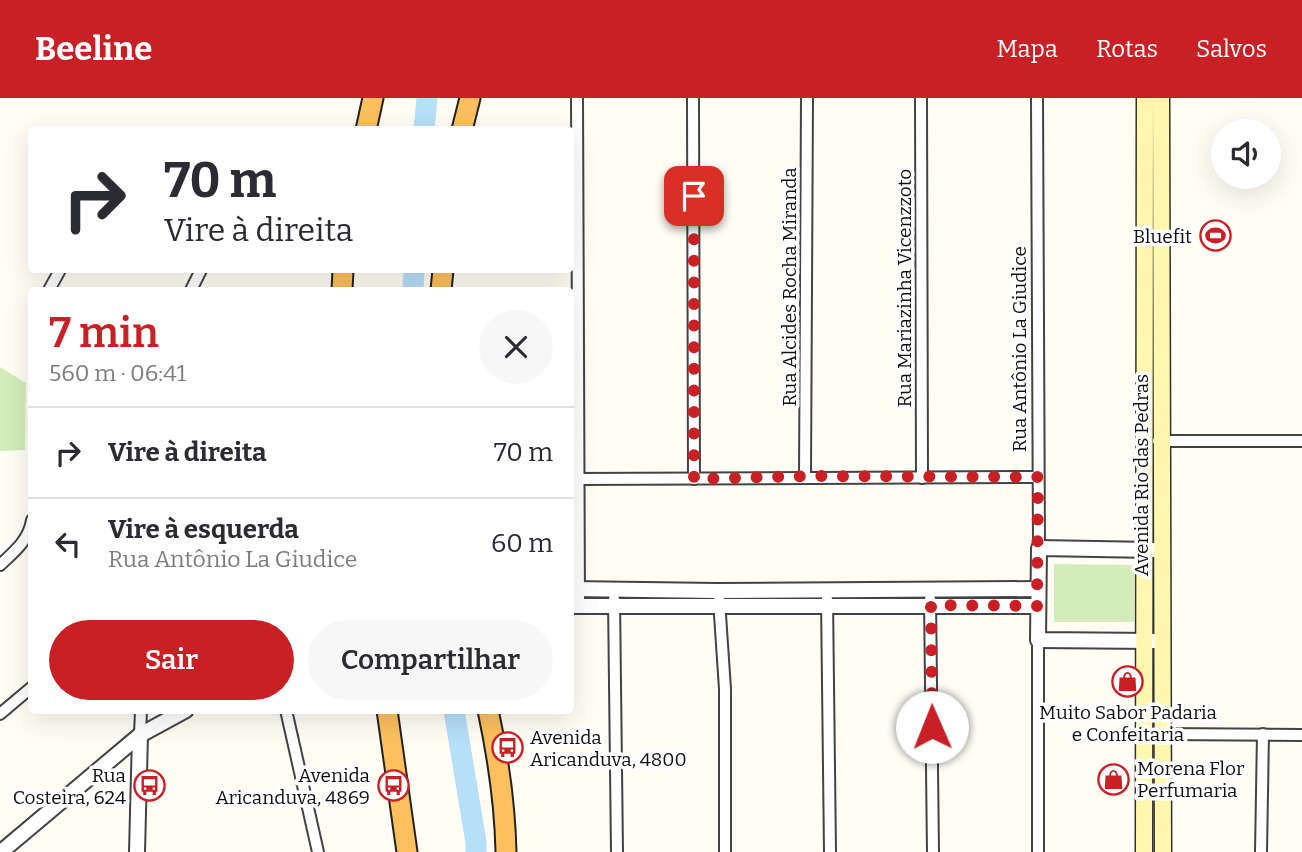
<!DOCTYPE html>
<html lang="pt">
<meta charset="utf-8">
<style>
body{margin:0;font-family:Bitter,serif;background:#f7f7f7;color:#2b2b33;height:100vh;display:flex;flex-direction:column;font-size:26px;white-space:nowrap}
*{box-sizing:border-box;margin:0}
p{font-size:23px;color:#7c7c81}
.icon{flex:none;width:38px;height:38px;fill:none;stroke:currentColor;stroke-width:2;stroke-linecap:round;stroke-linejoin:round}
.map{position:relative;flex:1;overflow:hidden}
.sheet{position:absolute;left:28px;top:189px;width:546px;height:427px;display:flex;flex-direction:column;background:#fff;border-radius:7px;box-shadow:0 7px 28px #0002}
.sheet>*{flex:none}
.top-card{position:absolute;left:28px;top:28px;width:546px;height:147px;border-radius:7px;box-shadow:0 7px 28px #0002;background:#fff;color:#2b2b33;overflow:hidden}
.controls{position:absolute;left:1211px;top:21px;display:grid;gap:14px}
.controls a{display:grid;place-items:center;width:70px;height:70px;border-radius:50%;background:#fff;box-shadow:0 7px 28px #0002;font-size:35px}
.pin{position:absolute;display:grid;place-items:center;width:60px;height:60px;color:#fff;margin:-30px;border-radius:14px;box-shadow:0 4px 10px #0006}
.me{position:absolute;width:77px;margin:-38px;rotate:359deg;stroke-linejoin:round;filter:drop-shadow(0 0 5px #0008)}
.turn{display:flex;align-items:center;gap:24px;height:147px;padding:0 21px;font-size:32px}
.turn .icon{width:91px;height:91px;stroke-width:2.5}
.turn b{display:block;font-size:49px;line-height:60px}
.round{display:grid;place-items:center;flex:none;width:74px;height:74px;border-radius:37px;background:#f7f7f7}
.headline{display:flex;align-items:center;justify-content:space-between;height:119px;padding:0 21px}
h1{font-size:42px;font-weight:600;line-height:52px;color:#c92025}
.primary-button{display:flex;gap:14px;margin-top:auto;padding:14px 21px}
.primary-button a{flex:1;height:80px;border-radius:42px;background:#c92025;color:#fff;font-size:28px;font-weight:600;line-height:80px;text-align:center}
.primary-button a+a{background:#f7f7f7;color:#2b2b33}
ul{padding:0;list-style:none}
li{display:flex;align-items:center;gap:21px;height:91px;padding:0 21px;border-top:2px solid #e1e1e2}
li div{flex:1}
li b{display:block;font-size:26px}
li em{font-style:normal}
header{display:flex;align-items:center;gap:42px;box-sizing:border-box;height:98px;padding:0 35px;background:#c92025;color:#fff}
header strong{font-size:33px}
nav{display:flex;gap:38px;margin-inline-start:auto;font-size:24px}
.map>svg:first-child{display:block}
</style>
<header>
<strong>Beeline</strong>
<nav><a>Mapa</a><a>Rotas</a><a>Salvos</a></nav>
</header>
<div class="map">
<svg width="1302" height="754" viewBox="0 0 1302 754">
<rect width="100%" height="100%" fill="#fffdf4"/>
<g fill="#d4ecba">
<polygon points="0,269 26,285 25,352 0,353"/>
<polygon points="1054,466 1134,467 1134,524 1054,524"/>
</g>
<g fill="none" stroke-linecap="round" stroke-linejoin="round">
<g stroke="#b6dff9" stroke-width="21">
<polyline points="424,32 427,0"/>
<polyline points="413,192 414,172"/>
<polyline points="454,612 476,744 476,754"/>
</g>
<defs>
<g id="minor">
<polyline points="577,0 579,508"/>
<polyline points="693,0 694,381"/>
<polyline points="921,0 922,380"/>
<polyline points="1037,0 1039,450"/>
<polyline points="49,192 60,172"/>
<polyline points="191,192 201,172"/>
<polyline points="1158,343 1302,343"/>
<polyline points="805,378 807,0"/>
<polyline points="578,381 1038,379"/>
<path d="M0,467C14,454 29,442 32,422"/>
<polyline points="614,501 617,754"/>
<polyline points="827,501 830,754"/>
<polyline points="930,501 933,754"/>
<polyline points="719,502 725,591 725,754"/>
<polyline points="1038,542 1038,754"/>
<polyline points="286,612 318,754"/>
<polyline points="0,616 32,589"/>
<polyline points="1162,636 1302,637"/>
<polyline points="140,637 141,612"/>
<polyline points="1261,754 1263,636"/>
</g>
<g id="tertiary">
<polyline points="1153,452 1039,450 1038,542 1154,543"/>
<polyline points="570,491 717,493 1038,491"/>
<polyline points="570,508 1037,508"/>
<polyline points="1,754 140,637 186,612"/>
<polyline points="137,754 140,637"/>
</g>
<g id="secondary">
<polyline points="1161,0 1163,754"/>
<polyline points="1144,754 1145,0"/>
</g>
<g id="trunk">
<polyline points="366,32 373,0"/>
<polyline points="462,32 470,0"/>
<polyline points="342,192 343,172"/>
<polyline points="441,192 443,172"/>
<polyline points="387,612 407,754"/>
<path d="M488,612C498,659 505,706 506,754"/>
</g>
</defs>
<use href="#minor" stroke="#434343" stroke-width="14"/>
<use href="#tertiary" stroke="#434343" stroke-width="18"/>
<use href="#secondary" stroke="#323232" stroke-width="19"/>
<use href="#trunk" stroke="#212121" stroke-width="23"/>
<use href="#minor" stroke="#fff" stroke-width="10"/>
<use href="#tertiary" stroke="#fff" stroke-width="14"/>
<use href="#secondary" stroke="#fff7af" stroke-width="16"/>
<use href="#trunk" stroke="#fcc05e" stroke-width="19"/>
</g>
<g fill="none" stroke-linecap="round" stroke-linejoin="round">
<polyline stroke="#c92025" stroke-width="12" stroke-dasharray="0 21.6" points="694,98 694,381 805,378 1038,379 1037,508 931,507 932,629"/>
</g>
<defs>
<symbol id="stadium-ring" viewBox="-11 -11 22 22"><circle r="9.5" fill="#fff" stroke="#c92025" stroke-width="1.5"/><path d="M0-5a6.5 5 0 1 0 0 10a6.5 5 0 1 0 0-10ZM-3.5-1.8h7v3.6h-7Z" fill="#c92025"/></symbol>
<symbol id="shop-ring" viewBox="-11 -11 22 22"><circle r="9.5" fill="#fff" stroke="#c92025" stroke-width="1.5"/><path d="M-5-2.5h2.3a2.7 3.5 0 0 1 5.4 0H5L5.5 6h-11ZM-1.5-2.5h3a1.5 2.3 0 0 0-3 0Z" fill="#c92025"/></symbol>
<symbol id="bus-ring" viewBox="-11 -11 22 22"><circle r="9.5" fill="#fff" stroke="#c92025" stroke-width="1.5"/><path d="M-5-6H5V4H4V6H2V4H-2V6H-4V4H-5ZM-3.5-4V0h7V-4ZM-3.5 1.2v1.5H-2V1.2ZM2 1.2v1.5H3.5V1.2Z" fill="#c92025"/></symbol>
</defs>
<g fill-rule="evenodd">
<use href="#stadium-ring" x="1198" y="120" width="35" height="35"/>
<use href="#shop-ring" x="1110" y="566" width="35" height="35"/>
<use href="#bus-ring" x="490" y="632" width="35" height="35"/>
<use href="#shop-ring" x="1096" y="664" width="35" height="35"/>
<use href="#bus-ring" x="132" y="670" width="35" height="35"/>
<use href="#bus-ring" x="376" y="670" width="35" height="35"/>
</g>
<g text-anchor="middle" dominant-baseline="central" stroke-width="7" stroke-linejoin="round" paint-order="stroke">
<g font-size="19" fill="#101010" stroke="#fff" text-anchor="end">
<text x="1192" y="138">Bluefit</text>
<text x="1128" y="614" text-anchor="middle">Muito Sabor Padaria<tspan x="1128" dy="22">e Confeitaria</tspan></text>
<text x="530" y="639" text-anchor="start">Avenida<tspan x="530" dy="22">Aricanduva, 4800</tspan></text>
<text x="1137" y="670" text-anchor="start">Morena Flor<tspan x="1137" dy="22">Perfumaria</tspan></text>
<text x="126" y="677">Rua<tspan x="126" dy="22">Costeira, 624</tspan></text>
<text x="370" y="677">Avenida<tspan x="370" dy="22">Aricanduva, 4869</tspan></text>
</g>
<g font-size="19" fill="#101010" stroke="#fff">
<text transform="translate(789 189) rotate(-90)">Rua Alcides Rocha Miranda</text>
<text transform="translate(904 190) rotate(-90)">Rua Mariazinha Vicenzzoto</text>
<text transform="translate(1019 251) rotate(-90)">Rua Antônio La Giudice</text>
<text transform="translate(1141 377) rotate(-90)">Avenida Rio das Pedras</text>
</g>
</g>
</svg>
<div class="controls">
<a><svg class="icon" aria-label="sound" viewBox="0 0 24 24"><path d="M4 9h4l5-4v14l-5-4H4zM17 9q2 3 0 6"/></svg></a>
</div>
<div class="pin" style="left:694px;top:98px;background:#d93025"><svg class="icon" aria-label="arrive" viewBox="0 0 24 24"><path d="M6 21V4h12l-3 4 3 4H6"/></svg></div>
<svg class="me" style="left:932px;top:629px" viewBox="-20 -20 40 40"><circle r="19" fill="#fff"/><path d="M0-13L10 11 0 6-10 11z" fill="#c92025"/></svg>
<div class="top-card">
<div class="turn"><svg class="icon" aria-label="right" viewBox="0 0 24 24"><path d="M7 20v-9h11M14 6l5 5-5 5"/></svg><div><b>70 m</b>Vire à direita</div></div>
</div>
<section class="sheet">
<div class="headline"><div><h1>7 min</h1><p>560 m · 06:41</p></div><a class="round"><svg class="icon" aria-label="close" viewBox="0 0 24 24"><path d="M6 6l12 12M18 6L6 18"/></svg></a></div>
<ul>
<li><svg class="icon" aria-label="right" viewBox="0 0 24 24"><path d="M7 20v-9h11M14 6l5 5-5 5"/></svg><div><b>Vire à direita</b></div><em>70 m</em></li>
<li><svg class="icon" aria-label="left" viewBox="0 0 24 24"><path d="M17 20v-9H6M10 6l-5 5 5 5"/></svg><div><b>Vire à esquerda</b><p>Rua Antônio La Giudice</p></div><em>60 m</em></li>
</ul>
<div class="primary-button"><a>Sair</a><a>Compartilhar</a></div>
</section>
</div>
